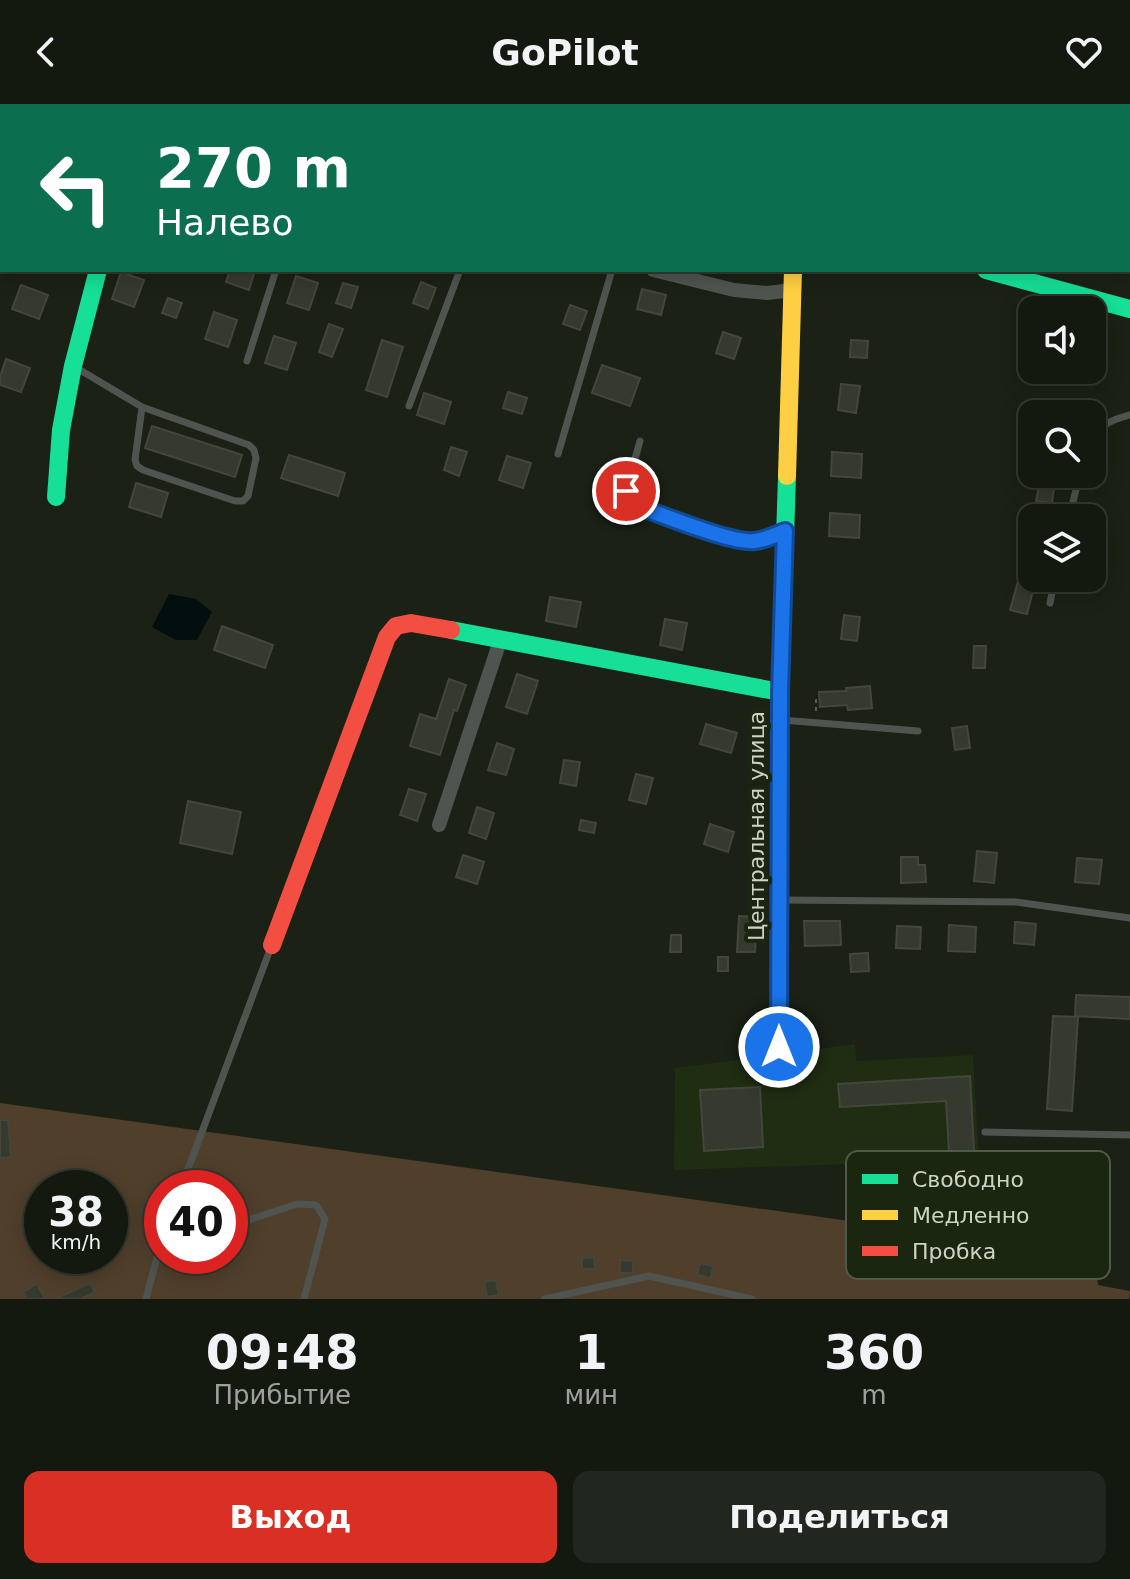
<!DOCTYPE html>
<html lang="ru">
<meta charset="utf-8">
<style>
body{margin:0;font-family:"DejaVu Sans",sans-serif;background:#21261e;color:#f1f3f6;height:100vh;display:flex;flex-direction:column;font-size:30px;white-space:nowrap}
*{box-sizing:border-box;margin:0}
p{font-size:26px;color:#9da09f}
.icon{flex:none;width:44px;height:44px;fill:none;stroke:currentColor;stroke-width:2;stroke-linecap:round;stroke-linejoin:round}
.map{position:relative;height:1195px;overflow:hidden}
.panel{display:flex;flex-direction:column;background:#141910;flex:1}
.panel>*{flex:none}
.top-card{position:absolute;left:0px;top:0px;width:1130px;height:168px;box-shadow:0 4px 20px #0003,0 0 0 2px #333830;background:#0b6e4f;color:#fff;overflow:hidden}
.buttons{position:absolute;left:1018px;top:192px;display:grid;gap:16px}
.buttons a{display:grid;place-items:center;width:88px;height:88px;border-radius:16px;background:#141910;box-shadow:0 4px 20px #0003,0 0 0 2px #333830;font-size:40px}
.speed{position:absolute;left:24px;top:1066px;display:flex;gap:16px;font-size:40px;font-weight:700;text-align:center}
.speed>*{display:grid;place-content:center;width:104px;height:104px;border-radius:50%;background:#141910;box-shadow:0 4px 20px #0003,0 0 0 2px #333830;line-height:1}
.speed small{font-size:20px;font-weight:400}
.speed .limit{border:12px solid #d22;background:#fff;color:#111}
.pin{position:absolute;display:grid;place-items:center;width:68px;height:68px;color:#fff;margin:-34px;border:4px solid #fff;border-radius:50%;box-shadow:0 2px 8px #0007}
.me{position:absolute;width:88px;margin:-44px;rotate:0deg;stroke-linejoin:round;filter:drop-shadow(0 0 6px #0008)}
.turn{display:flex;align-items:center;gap:28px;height:168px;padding:0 24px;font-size:36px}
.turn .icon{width:104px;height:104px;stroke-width:2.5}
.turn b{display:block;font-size:56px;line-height:68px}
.eta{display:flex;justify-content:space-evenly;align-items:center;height:136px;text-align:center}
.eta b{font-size:48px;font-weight:700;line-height:56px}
.action{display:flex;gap:16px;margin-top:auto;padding:16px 24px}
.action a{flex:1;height:92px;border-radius:16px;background:#d93025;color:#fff;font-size:32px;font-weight:700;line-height:92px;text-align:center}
.action a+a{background:#21261e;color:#f1f3f6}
header{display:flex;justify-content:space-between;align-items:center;height:104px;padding:0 24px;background:#141910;font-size:36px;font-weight:700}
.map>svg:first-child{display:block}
</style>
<header><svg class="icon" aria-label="back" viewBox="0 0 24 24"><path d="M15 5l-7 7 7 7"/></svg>GoPilot<svg class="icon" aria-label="heart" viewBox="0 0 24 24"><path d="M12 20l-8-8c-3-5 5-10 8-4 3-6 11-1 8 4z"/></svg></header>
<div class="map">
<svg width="1130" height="1195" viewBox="0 0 1130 1195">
<rect width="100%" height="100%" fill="#1b2115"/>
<polygon fill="#1f2d12" points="855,940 856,957 973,951 979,1056 674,1066 675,964"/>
<g fill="#503f2b" fill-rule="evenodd">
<polygon points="644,0 1130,0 1130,152 1128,151 1128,2 649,2"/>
<path d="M0,999L979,1135L1018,1070C1028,1069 1044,1064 1055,1066C1093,1072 1095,1151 1098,1181L1130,1187L1129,1195H0ZM42,1084H110V1152H42ZM162,1084H230V1152H162Z"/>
</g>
<polygon fill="#030f0e" points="169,490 196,495 212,508 197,536 176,536 152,523"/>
<g fill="#36392e" stroke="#44463b" stroke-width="2">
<polygon points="230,166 255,166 249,186 226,178"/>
<polygon points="121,168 144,176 134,203 112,195"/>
<polygon points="296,172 318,179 309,206 287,199"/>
<polygon points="421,178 436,184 428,205 413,199"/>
<polygon points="343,179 358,183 351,204 336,199"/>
<polygon points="21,181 48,191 39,215 12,205"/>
<polygon points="642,185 666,191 661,211 637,205"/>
<polygon points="168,194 182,199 176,214 162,209"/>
<polygon points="570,201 587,207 580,226 563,220"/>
<polygon points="214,208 237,216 228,243 205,235"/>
<polygon points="329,220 343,225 332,253 319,248"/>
<polygon points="723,228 741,234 734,255 716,249"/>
<polygon points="274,232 296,239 287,266 265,259"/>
<polygon points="382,236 403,243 387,293 366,286"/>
<polygon points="851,236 868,237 867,254 850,253"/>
<polygon points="6,255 30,264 21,288 0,281 0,273"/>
<polygon points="602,261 640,274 630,302 592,289"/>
<polygon points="841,280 860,282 856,309 838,306"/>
<polygon points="508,288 527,294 522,310 503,304"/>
<polygon points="424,289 451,298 444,320 417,311"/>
<polygon points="152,322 242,351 235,373 145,344"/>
<polygon points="451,343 467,348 459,372 444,366"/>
<polygon points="832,348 862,350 861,374 831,372"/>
<polygon points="289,351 345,369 338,392 281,374"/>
<polygon points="507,352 531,359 523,384 499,376"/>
<polygon points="136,379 168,389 161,413 129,403"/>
<polygon points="1039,382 1054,384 1052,399 1036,397"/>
<polygon points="830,409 860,411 859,434 829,432"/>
<polygon points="1019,474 1035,479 1027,510 1010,506"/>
<polygon points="550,493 581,498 576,523 546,517"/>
<polygon points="844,511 860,513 857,537 841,535"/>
<polygon points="665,515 687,519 682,546 660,541"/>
<polygon points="222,522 273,541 265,564 214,546"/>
<polygon points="974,542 986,542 985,564 973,564"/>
<polygon points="517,570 538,577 527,610 506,603"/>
<polygon points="449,575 466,581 457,607 454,606 440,651 410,642 420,610 436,615"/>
<polygon points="870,582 872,604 848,606 847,601 820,603 819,588 846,587 846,584"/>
<polygon points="706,620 737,629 731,649 700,640"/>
<polygon points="967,622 970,644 955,646 952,624"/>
<polygon points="497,639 514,645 506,671 488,666"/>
<polygon points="564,656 580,658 576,682 560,679"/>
<polygon points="636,670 653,674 646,700 629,696"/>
<polygon points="409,685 426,690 417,717 400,711"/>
<polygon points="188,697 241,708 232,750 180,739"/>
<polygon points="477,703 494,709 486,735 469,729"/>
<polygon points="581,716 596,719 594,729 579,726"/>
<polygon points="710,720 734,728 728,748 704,740"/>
<polygon points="977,747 997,749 994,779 974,777"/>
<polygon points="463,751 484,758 477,780 456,773"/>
<polygon points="901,753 918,753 918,761 925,761 926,778 901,779"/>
<polygon points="1077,754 1102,756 1099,780 1075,778"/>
<polygon points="739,812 757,813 755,848 737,848"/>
<polygon points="804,817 840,817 841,841 805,842"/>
<polygon points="1015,818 1036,820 1034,841 1014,839"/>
<polygon points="949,821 976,823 975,848 948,847"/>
<polygon points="897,822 921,823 920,845 896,844"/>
<polygon points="671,831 681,831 681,848 670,848"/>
<polygon points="868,849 869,867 851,868 850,850"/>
<rect x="718" y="853" width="10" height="14"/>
<polygon points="1076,891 1130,893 1130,915 1075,912"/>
<polygon points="1053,912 1078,913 1072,1007 1047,1005"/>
<polygon points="970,972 974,1047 949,1048 946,997 840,1003 838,980"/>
<polygon points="760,983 763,1043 704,1047 700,986"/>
<polygon points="0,1016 8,1016 11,1053 0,1054"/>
<polygon points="144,1098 154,1100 151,1112 141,1109"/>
<polygon points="594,1153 595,1165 582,1165 582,1154"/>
<polygon points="620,1156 633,1157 633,1169 620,1169"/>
<polygon points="700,1159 713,1162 711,1174 697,1171"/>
<polygon points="496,1176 499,1191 487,1193 484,1178"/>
<polygon points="90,1179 95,1188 81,1195 55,1195"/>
<polygon points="37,1180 45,1195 27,1195 23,1188"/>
</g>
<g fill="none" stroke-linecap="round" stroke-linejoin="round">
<polyline stroke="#555a55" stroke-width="2" stroke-dasharray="4 4" stroke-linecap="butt" points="816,607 816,596 819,596"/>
<g stroke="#4f5450" stroke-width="7">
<polyline points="0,137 2,138"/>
<polyline points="247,257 276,166"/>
<polyline points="75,263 142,303 249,341 254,346 256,354 248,392 243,397 235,397 143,366 137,362 135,356 142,303"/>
<polyline points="409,302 460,166"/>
<path d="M1092,333C1101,320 1115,315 1130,311"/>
<polyline points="640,337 626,387 627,394 632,399 728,433 745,438 757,437 782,428"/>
<polyline points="558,350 612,166"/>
<polyline points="1069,414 1080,370"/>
<polyline points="1050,499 1055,474"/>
<polyline points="782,616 918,627"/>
<polyline points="782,796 1016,798 1130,814"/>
<polyline points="985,1028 1130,1031"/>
<polyline points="181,1084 271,843"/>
<polyline points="230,1122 297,1100 316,1101 325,1115 304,1195"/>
<polyline points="146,1195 162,1134"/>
<polyline points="545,1195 649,1172 752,1195"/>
</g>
<g stroke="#4f5450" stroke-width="14">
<polyline points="154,0 160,2"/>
<polyline points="653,166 734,186 767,189 793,186"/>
<polyline points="439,721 501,534"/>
</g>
<g stroke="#16e098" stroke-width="18">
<polyline points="481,0 487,2"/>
<polyline points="986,166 1130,205"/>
<polyline points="56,393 61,326 73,262 98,166"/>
<polyline points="451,526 780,588"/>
<polyline points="779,943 780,588 787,372"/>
</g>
<polyline stroke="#ffcf43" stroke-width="18" points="787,372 793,166"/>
<polyline stroke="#f24e42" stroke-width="18" points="272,841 387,533 396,522 411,519 451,526"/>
</g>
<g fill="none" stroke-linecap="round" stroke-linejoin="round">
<defs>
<path id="route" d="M626,387L627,394L639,403C664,411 732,440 755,437C765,436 775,431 785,427L780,588L779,943"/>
</defs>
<use href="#route" stroke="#114b97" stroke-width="20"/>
<use href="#route" stroke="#1a73e8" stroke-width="14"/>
</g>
<g text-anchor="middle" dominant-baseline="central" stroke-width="8" stroke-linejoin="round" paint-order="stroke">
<g font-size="22" fill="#ccd4c6" stroke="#1a2610">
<text transform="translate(756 722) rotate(-90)">Центральная улица</text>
</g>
</g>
<rect x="846" y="1047" width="264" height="128" rx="12" fill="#1a2610" stroke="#4f5a47" stroke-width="2"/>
<rect x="862" y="1070" width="36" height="10" fill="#16e098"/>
<rect x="862" y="1106" width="36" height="10" fill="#ffcf43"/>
<rect x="862" y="1142" width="36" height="10" fill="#f24e42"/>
<g font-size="22" fill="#ccd4c6">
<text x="912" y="1083">Свободно</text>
<text x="912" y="1119">Медленно</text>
<text x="912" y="1155">Пробка</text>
</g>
</svg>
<div class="buttons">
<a><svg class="icon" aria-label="sound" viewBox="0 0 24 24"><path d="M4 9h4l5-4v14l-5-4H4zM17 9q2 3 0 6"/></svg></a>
<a><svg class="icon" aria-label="search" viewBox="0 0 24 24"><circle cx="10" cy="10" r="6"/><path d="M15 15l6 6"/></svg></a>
<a><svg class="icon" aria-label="layers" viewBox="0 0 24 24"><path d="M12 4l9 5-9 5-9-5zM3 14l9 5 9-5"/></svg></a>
</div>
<div class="speed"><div>38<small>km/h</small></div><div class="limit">40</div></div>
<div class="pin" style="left:626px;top:387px;background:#d93025"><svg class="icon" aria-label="arrive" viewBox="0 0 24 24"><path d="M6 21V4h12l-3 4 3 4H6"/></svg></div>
<svg class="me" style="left:779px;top:943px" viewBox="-20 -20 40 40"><circle r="17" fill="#1a73e8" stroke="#fff" stroke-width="3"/><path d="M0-11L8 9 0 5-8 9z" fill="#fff"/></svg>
<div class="top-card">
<div class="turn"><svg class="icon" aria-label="left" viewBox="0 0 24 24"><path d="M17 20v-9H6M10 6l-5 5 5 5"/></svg><div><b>270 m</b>Налево</div></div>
</div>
</div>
<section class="panel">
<div class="eta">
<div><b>09:48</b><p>Прибытие</p></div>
<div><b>1</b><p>мин</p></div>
<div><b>360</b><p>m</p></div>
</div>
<div class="action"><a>Выход</a><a>Поделиться</a></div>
</section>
